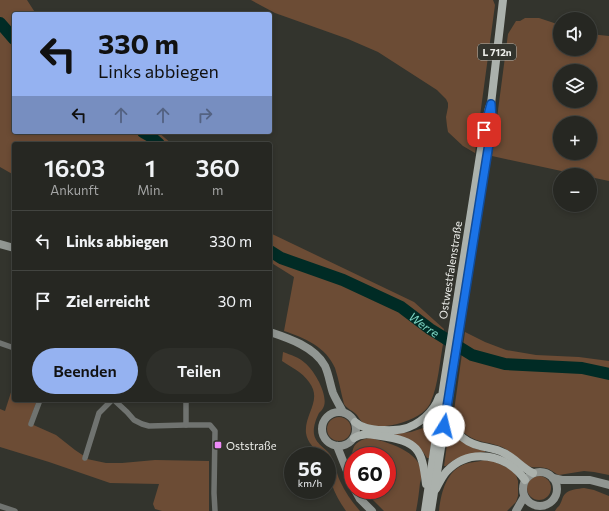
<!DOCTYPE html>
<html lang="de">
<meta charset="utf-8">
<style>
body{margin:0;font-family:Commissioner,sans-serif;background:#2e2f2a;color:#f1f3f6;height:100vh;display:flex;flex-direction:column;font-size:15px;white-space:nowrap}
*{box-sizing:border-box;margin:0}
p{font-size:13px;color:#a4a5a5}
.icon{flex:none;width:22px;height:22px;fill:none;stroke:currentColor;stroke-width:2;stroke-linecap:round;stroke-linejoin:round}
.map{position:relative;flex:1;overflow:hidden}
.panel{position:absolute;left:12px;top:142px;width:260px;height:260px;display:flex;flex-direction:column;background:#262722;border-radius:4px;box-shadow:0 2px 6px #0003,0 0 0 1px #424440}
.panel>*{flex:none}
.banner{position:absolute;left:12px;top:12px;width:260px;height:122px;border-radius:4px;box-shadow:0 2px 6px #0003,0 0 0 1px #424440;background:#95b2f1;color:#111;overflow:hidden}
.tools{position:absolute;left:553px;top:12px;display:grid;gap:8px}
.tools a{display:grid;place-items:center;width:44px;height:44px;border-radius:50%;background:#262722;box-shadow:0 2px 6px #0003,0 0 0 1px #424440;font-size:20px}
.speed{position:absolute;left:284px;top:447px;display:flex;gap:8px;font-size:20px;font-weight:700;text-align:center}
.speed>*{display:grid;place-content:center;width:52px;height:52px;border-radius:50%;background:#262722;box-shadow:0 2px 6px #0003,0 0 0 1px #424440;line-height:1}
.speed small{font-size:10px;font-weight:400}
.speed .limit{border:6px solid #d22;background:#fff;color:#111}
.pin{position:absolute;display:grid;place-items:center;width:34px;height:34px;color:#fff;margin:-17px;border-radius:8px;box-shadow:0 2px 6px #0006}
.me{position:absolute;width:44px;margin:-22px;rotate:9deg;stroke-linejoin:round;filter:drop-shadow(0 0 3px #0008)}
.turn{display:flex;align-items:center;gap:14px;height:84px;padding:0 20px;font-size:18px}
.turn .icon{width:52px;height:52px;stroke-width:2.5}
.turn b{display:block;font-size:28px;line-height:34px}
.lanes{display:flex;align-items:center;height:38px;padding:0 20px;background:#0003;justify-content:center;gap:20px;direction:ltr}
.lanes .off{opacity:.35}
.eta{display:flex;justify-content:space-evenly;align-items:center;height:68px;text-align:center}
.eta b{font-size:24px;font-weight:600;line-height:28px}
.button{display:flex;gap:8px;margin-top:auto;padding:8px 20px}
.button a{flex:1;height:46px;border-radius:24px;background:#95b2f1;color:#111;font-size:16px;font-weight:600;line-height:46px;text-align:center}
.button a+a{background:#2e2f2a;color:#f1f3f6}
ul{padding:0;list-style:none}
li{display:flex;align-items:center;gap:12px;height:60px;padding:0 20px;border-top:1px solid #424440}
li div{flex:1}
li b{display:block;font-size:15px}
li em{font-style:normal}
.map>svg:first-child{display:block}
</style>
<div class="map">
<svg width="609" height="511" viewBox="0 0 609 511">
<rect width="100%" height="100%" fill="#33342d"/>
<g fill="#6c4c35" fill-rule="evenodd">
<polygon points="0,0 27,0 36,14 14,14 14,132 158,132 172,144 14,144 14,175 0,167"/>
<polygon points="251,0 493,0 495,5 475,153 463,146 448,132 447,126 446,117 448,107 448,103 446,99 437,90 378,52 348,39 275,13"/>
<path d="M525,18H539L560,25V49H590V34L609,36V181L590,177V175H580L492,156L508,34L516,21H520ZM560,71H590V101H560ZM560,123H590V153H560Z"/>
<path d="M270,233L414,302L444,329L442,343L443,344C440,360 438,386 431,401C430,405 426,410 422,413C409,423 379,431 364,423C360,421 359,417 356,414C352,410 347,409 344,404C341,393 339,380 335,368C326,347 305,338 284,331L294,277L270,262Z"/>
<path d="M465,332L485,342L506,350L536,355L579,357L609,361V475L594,472L584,471L559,475C554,473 551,469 545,468C539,466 533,469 527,465C519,460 511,451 502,447C491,442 477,443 467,435C458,429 456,421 454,411Z"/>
<path d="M283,352C291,355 299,357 305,363C314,370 328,394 324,406C323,409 321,411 319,413C316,419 313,427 314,434C316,446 328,448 332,458C336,465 336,473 340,481C345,492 352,502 360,511H346C334,494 327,477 327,456H321C315,449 307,442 306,433C304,414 323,400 309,382C302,372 291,367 282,361Z"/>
<polygon points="14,383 14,400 37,400 29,423 56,435 75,450 84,456 87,459 106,463 122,463 155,460 209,461 209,511 162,511 155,509 153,504 159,484 110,483 49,462 0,447 0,409 5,411"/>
<circle cx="339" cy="429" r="12"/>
<path d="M433,421L434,422L429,458H427C420,445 406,438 393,434L411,432L423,428Z"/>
<path d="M450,429C461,442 469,448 485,451V452C470,453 457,456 446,466H444L449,430Z"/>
<path d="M370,438C387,442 420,451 422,473C422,476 421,480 420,483C419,492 418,502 416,511H384L365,492L364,490H387V456H353V464C350,449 354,440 370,438Z"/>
<path d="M484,460L493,461L510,469L516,475L518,481V496L516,502L507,511H439C441,493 446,471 465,464C471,462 478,462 484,460Z"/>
<circle cx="539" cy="488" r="12"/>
<path d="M584,488L594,490L609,496V511H555C556,509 557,508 559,506C562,502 562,497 565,494C570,489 578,489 584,488Z"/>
</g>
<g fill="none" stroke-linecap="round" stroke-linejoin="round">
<g stroke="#002b25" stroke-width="12">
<polyline points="0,23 14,39"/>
<polyline points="143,132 150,136 159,144"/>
<path id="s1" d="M270,251L281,258L343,280L401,307L430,329L472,355L505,364L582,368L609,374"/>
</g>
<g stroke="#707370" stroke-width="5.5">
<polyline points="0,343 14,348"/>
<polyline points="114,400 127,412 134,420 142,424 149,426 186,425 210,425 215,431 214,493 215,511"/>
<polyline points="186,400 186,425"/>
<polyline points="31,424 40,400"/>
<polyline points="85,458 99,413 112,400"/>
<polyline points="0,506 15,511"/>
</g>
<g stroke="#919692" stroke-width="8">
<polyline points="0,244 14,248"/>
<path d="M270,332C288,338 315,347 325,366C329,375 330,384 333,393C336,400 340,406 343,412"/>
<circle cx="339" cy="429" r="17"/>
<polyline points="337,446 353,486"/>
<circle cx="540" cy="489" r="17"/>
<polyline points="553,478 562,480 590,480 609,485"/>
<polyline points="355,490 360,499 372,511"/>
<polyline points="516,511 524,497"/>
</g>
<g stroke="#abb1ac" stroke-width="8">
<path d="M450,411C452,430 461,441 480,446C488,448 497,449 504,453C515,458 522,468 533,473"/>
<path d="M355,422C362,428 370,429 378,430C386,430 395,431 403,429C419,425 434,412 439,397"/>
<path d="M354,438C363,432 372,435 381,436C418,441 422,449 426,484"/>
<path d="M436,489C439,483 443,475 447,471C470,447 507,454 525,480"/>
<polyline points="425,511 444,383 484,130 489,108"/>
<polyline points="431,511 491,131 492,120 491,104 503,0"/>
</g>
</g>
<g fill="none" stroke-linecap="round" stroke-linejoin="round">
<defs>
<polyline id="route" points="444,426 491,131 492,120 491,104 484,130"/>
</defs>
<use href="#route" stroke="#114b97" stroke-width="10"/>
<use href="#route" stroke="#1a73e8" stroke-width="7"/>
</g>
<rect fill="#ee8bf8" stroke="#33342d" stroke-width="1.5" x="214" y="441" width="8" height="8" rx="2"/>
<g text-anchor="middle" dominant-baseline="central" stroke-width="4" stroke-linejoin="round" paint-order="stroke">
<rect fill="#33342d" stroke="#b4b6b1" stroke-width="1" x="478" y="44" width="38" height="16" rx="3"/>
<g font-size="10" font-weight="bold" fill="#ecede9">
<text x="497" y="52">L 712n</text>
</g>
<g font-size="11" fill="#ecede9" stroke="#33342d">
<text transform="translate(450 270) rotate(-81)">Ostwestfalenstraße</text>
</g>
<g font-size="11" fill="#ecede9" stroke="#33342d" text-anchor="start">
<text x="226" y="445">Oststraße</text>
</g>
<g font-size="12" font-style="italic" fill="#7cd4c2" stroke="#33342d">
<text stroke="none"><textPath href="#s1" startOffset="172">Werre</textPath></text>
</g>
</g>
</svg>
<div class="tools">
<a><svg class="icon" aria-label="sound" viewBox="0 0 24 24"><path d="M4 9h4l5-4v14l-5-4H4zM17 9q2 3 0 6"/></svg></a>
<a><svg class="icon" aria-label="layers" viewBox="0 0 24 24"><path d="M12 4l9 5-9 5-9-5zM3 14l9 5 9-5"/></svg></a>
<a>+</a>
<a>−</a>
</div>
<div class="speed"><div>56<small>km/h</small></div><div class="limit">60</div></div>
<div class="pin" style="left:484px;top:130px;background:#d93025"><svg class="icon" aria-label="arrive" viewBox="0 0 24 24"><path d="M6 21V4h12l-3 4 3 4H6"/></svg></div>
<svg class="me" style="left:444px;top:426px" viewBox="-20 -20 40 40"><circle r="19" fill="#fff"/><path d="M0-13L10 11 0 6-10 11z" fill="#1a73e8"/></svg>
<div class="banner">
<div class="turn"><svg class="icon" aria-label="left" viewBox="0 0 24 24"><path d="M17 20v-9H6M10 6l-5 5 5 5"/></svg><div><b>330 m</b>Links abbiegen</div></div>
<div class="lanes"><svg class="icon" aria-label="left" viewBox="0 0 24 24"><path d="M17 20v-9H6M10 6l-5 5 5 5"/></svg><svg class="icon off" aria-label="ahead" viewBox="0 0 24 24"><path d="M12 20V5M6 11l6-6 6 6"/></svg><svg class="icon off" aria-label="ahead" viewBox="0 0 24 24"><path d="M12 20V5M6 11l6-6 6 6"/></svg><svg class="icon off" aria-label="right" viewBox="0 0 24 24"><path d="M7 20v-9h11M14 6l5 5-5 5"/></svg></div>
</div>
<section class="panel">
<div class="eta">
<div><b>16:03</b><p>Ankunft</p></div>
<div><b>1</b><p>Min.</p></div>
<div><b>360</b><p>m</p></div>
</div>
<ul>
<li><svg class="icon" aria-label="left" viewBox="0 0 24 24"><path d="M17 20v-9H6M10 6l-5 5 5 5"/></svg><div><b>Links abbiegen</b></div><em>330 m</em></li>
<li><svg class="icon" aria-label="arrive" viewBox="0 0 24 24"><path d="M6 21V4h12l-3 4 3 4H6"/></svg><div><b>Ziel erreicht</b></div><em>30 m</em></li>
</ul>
<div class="button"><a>Beenden</a><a>Teilen</a></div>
</section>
</div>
